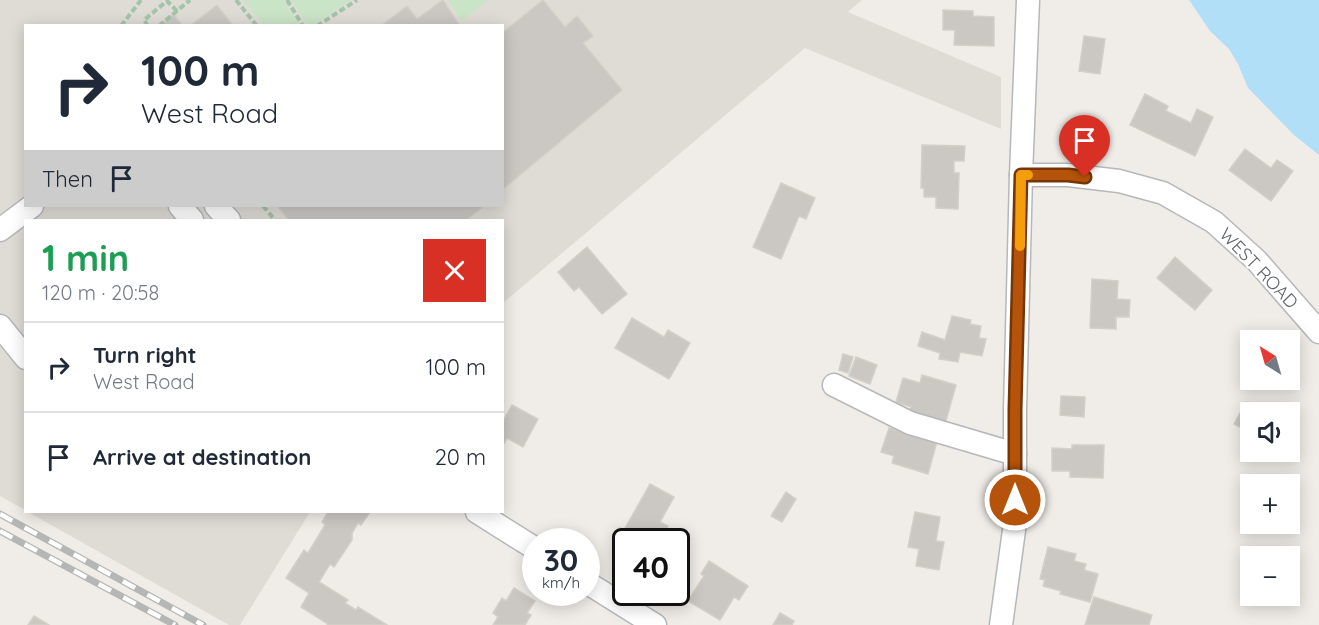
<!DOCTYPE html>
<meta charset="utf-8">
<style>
body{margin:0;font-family:Quicksand,sans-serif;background:#f2f2f3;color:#1f2937;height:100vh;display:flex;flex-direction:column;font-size:22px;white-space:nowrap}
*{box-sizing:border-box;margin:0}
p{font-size:20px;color:#747a83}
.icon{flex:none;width:33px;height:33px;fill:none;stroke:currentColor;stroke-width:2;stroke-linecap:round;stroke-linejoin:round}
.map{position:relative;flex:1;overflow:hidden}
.sheet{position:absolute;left:24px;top:219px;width:480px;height:294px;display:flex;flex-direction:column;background:#fff;border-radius:0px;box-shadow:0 3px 15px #0003}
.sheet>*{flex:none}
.guide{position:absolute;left:24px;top:24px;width:480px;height:183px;border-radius:0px;box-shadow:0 3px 15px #0003;background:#fff;color:#1f2937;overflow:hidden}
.needle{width:39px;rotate:323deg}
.tools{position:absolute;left:1240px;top:330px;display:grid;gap:12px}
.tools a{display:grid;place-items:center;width:60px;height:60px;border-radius:0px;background:#fff;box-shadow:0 3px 15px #0003;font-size:30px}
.speed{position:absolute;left:522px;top:528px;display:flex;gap:12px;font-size:30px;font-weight:700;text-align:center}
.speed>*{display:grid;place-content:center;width:78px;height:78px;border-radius:50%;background:#fff;box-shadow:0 3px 15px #0003;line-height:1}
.speed small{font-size:15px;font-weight:400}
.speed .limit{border:3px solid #111;border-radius:9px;background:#fff;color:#111}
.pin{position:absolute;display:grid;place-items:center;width:51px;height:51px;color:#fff;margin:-62px -26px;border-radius:50% 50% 50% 0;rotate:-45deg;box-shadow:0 0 6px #0007}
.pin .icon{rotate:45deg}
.me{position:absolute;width:66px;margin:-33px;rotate:0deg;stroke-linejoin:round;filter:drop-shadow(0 0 4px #0008)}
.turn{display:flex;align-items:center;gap:21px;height:126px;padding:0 18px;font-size:27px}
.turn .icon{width:78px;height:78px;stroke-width:2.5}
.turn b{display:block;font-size:42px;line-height:51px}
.then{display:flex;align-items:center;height:57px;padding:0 18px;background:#0003;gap:12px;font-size:22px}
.round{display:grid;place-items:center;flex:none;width:63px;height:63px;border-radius:0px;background:#f2f2f3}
.overview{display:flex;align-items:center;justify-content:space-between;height:102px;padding:0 18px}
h1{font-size:36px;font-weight:700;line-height:45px;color:#1e9e55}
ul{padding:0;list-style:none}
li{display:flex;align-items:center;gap:18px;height:90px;padding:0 18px;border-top:2px solid #e0e1e3}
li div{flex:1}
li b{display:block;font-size:22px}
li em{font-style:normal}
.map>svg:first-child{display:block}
</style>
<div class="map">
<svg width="1319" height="625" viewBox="0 0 1319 625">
<rect width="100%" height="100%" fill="#f0ede8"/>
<g fill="#dfdcd6" fill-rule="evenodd">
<path d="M0,0H862L848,12L1001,77V129L805,48L503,303L502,220H26L25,510L0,496ZM26,26H502V206H26Z"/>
<polygon points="28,512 310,512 240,625 229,625"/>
</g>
<g fill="#cae4c7">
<polygon points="243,0 283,0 300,25 264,25"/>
<polygon points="291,0 351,0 312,26 307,25"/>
<polygon points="448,0 488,0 462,21"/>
</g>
<polygon fill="#b1dff7" points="1189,0 1319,0 1319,155 1294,135 1248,88 1238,64 1229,49 1210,31"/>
<g fill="#cbc8c4" stroke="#d4cfc7" stroke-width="1.5">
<polygon points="443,0 460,26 381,26 407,6 417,19"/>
<polygon points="543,0 565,27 577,16 593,36 583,43 622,90 502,190 502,33"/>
<polygon points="217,5 233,26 190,26"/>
<polygon points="943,10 973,11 973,16 994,17 994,46 954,45 955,30 943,30"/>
<polygon points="173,14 183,26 159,26"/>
<polygon points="1084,36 1105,39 1100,74 1079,71"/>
<polygon points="1145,94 1168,106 1166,111 1191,123 1197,109 1213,117 1195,156 1130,125"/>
<polygon points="922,145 965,146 964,161 954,161 954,173 959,173 958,209 936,208 936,197 924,197 924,188 921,188"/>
<polygon points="1245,149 1271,168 1277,160 1293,171 1271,201 1229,170"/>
<polygon points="781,183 815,198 806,219 799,216 781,259 753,247"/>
<polygon points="277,206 484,206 466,220 289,220"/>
<polygon points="587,247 627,294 602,314 579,287 574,291 558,272"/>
<polygon points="1175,257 1212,290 1195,310 1157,278"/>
<polygon points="1092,279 1118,281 1117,299 1130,300 1129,317 1116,317 1116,329 1090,328"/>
<polygon points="952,316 971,320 970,324 981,326 979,338 986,339 982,356 960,352 958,362 939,359 940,353 918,346 922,332 945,340"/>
<polygon points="632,318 664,337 668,330 690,343 669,379 615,348"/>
<polygon points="843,354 853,357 848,373 839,370"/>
<polygon points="856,357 877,365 870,384 849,376"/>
<polygon points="922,375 956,385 945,424 909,414 911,407 896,402 903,378 920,383"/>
<polygon points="1061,396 1085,397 1084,417 1060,415"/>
<polygon points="1246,402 1267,412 1251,412 1251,433 1234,424"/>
<polygon points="512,405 538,419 523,447 507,438 502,447 502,423"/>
<polygon points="889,428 902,432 904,428 938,438 928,474 892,463 894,456 881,452"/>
<polygon points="1072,445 1104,445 1103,478 1070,477 1070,471 1052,471 1052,448 1072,449"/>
<polygon points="650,484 674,497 660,522 668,526 660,542 626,542 626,560 614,554 620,543 614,540 620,528 624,530"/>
<polygon points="786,492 796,499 782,522 771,516"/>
<polygon points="328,512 370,512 361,525 358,523 352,533 352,540 334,567 330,564 319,582 348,600 345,603 356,610 358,607 387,625 327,625 328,624 301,607 309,593 286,578 304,550 308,553 325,525 322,522"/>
<polygon points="915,512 940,517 936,541 944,542 939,570 916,566 919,549 908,547"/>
<polygon points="1048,547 1076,554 1074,561 1086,564 1084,570 1098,574 1090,602 1060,594 1061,591 1043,586 1045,580 1040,579"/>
<polygon points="709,561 748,586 739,600 734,597 720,620 688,601 704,576 701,574"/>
<polygon points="514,588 535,601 527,613 531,615 525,625 493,625 498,617 493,613 502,598 506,601"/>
<polygon points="1094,597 1152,615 1149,625 1085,625"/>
<polygon points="780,613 794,621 792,625 773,625"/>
<polygon points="34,616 49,625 28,625"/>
</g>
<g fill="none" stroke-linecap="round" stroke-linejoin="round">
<defs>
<g id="minor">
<polyline points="1021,175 1068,175 1119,181 1163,193 1214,222 1257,261 1319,332"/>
<polyline points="180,206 192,220"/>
<polyline points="216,206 229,220"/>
<polyline points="0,230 32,206"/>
<polyline points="0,326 26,358"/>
<polyline points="834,385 910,423 1015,454"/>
<polyline points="477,512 536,549"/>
<polyline points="586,582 655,625"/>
<polyline points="1001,625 1015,523 1015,409 1021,175 1028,0"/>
</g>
</defs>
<use href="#minor" stroke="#b5b8bb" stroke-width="25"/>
<g stroke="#a1c5a8" stroke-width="4" stroke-dasharray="6 3" stroke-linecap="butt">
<polyline points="236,0 257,26"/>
<polyline points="287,0 303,26"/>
<polyline points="121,26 141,0"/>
<polyline points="148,26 144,20 167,1 177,11"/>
<polyline points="159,26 190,0"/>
<polyline points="317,26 357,0"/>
<polyline points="263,206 275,220"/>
</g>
<use href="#minor" stroke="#fff" stroke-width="22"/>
<defs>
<g id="rail">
<polyline points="0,514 203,625"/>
<polyline points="0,531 175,625"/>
</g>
</defs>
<use href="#rail" stroke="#b5b6b6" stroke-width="7"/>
<use href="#rail" stroke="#fff" stroke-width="4.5" stroke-dasharray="14" stroke-linecap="butt"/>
</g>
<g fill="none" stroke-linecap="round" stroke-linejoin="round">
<defs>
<polyline id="route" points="1015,500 1015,410 1021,175 1068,175 1085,177"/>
</defs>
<use href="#route" stroke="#753606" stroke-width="15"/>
<use href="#route" stroke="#b45309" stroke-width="10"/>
<polyline stroke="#f59e0b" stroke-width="10" points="1020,246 1021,175 1028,175"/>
</g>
<g text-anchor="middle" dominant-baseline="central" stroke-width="4.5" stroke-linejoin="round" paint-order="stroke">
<g font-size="18" fill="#5f6366" stroke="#fff">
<text transform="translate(1259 268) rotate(46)">WEST ROAD</text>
</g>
</g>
</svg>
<div class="tools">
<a><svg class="needle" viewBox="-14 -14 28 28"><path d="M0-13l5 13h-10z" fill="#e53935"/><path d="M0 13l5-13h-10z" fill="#747a83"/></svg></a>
<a><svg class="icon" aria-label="sound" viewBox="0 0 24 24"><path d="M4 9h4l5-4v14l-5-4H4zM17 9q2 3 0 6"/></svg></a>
<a>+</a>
<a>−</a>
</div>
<div class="speed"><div>30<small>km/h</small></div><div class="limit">40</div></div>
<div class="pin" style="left:1085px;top:177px;background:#d93025"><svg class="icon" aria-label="arrive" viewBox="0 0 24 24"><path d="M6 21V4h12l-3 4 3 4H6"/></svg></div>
<svg class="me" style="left:1015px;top:500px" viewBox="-20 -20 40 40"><circle r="17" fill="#b45309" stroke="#fff" stroke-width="3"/><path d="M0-11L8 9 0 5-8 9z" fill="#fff"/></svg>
<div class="guide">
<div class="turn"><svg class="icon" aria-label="right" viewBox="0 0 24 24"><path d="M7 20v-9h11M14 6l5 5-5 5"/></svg><div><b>100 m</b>West Road</div></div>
<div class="then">Then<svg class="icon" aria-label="arrive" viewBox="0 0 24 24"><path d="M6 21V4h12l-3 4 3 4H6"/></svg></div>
</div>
<section class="sheet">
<div class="overview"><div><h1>1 min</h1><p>120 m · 20:58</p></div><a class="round" style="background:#d93025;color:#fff"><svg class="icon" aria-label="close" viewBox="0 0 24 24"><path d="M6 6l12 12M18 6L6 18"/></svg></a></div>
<ul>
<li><svg class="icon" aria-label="right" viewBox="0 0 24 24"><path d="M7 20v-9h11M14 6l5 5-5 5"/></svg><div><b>Turn right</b><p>West Road</p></div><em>100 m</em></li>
<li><svg class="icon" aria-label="arrive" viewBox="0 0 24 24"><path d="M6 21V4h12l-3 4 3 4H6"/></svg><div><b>Arrive at destination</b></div><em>20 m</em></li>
</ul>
</section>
</div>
